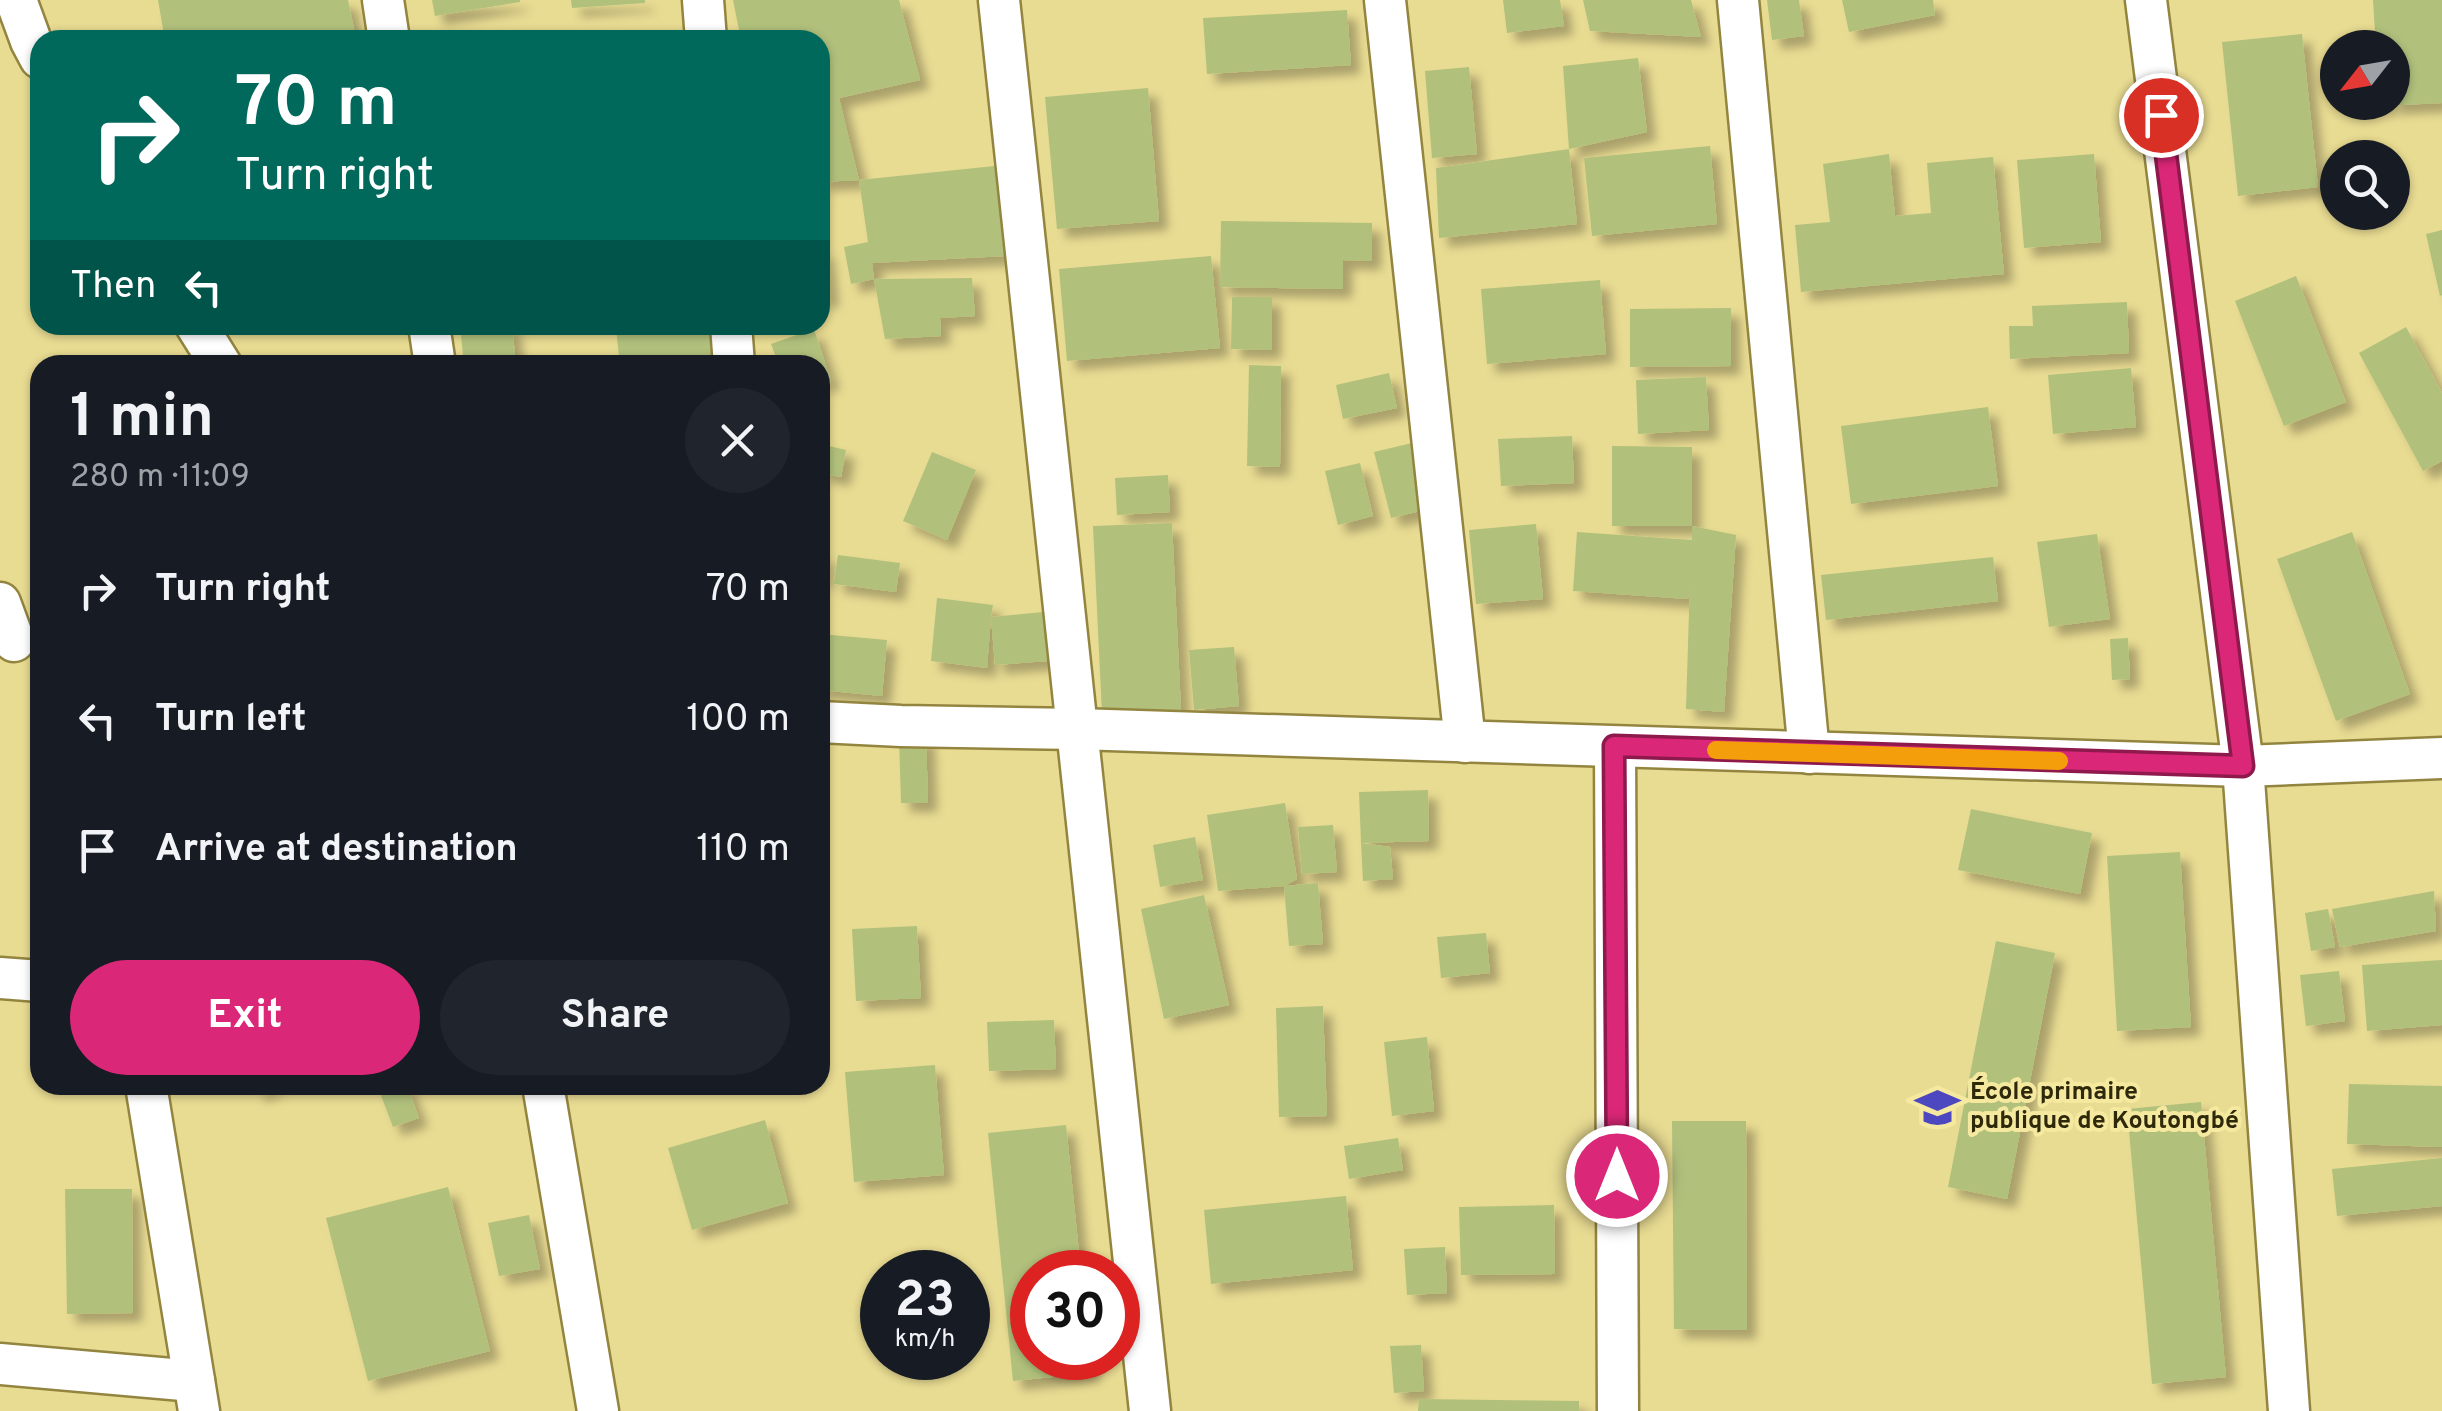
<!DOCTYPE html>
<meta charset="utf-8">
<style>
body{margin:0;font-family:Overpass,sans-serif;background:#20242c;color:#f1f3f6;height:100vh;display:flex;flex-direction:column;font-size:38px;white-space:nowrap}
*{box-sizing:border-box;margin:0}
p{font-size:32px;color:#9ea1a6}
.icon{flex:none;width:55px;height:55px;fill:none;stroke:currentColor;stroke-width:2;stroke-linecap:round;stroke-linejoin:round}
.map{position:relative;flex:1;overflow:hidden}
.drawer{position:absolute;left:30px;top:355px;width:800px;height:740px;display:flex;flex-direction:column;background:#171b24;border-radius:30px;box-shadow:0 2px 8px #0004}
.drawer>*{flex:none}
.top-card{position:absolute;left:30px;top:30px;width:800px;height:305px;border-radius:30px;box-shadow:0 2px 8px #0004;background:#00695c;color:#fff;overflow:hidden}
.needle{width:65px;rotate:239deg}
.buttons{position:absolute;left:2320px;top:30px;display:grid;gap:20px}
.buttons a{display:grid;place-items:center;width:90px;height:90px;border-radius:50%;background:#171b24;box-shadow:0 2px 8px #0004;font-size:50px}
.speed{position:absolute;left:860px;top:1250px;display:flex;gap:20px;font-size:50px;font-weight:700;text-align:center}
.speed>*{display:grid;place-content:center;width:130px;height:130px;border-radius:50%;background:#171b24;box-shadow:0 2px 8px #0004;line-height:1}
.speed small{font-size:25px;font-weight:400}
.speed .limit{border:15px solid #d22;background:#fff;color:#111}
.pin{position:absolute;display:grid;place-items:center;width:85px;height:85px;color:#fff;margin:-42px;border:5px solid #fff;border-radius:50%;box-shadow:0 2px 10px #0007}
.me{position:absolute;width:110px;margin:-55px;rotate:0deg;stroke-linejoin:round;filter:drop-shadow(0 0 8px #0008)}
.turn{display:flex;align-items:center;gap:35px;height:210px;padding:0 40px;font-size:45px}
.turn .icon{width:130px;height:130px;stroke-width:2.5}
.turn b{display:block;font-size:70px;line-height:85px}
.then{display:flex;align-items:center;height:95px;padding:0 40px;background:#0003;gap:20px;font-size:38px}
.round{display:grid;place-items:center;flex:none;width:105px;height:105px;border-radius:52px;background:#20242c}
.overview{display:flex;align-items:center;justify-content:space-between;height:170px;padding:0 40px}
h1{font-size:60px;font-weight:700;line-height:75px}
.primary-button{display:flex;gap:20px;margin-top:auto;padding:20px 40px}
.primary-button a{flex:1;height:115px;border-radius:60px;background:#db2777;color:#fff;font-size:40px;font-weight:700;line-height:115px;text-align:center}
.primary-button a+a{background:#20242c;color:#f1f3f6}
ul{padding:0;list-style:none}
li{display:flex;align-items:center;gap:30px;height:130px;padding:0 40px}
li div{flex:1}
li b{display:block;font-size:38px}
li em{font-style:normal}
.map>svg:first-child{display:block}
</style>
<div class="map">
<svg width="2442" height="1411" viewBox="0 0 2442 1411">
<defs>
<filter id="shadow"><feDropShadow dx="9" dy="9" stdDeviation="5" flood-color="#0004"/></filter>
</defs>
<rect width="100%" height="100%" fill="#e8db92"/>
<g fill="#b1c17c" filter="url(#shadow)">
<polygon points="158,0 348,0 356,39 165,40"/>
<polygon points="432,0 520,0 520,2 435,16"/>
<polygon points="571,0 645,0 645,3 572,8"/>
<polygon points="733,0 899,0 920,80 839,98 859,180 820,182 820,40 741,40"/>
<polygon points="1503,0 1560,0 1564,26 1507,33"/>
<polygon points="1583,0 1691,0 1701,37 1590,31"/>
<polygon points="1767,0 1799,0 1804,36 1772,40"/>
<polygon points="1842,0 1933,0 1935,15 1849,32"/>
<polygon points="2373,0 2442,0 2442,103 2379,106 2379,102 2392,102 2392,48 2376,48"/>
<polygon points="1347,10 1351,65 1207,74 1203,18"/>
<polygon points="2302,34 2318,187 2238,196 2222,42"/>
<polygon points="1638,58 1647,132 1569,149 1563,66"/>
<polygon points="1469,67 1477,154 1432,158 1425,71"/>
<polygon points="1148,88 1159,221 1057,229 1045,97"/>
<polygon points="1710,146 1717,224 1592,236 1584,158"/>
<polygon points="1569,149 1577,224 1439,238 1436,168"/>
<polygon points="1889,154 1895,216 1931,213 1927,163 1993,157 2004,274 1801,292 1795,225 1830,222 1823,164"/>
<polygon points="2094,154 2101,242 2024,248 2017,160"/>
<polygon points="1014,164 1024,255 872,263 874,279 851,284 844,247 868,242 859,180"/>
<polygon points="1221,221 1372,223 1372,261 1343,260 1343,289 1220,287"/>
<polygon points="2442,230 2442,295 2440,296 2426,234"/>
<polygon points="825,249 830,298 820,299 820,250"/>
<polygon points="1211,256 1220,348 1067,361 1059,269"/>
<polygon points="2296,276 2346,402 2284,426 2235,301"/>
<polygon points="972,278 975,316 940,318 941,336 885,339 874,279"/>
<polygon points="1600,280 1606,354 1487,364 1481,289"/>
<polygon points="1232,297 1272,297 1272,350 1231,349"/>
<polygon points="2127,302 2129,353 2010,359 2009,326 2033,326 2032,306"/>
<polygon points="1731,308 1731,366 1630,367 1630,309"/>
<polygon points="460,325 512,325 516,365 464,365"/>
<polygon points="645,325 712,325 717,365 620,365 616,328"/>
<polygon points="2406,327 2442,393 2442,461 2423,471 2359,353"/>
<polygon points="814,329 831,381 820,384 820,365 779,365 771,344"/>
<polygon points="1249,365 1281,366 1280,467 1247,466"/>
<polygon points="2131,368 2136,427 2053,434 2048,375"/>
<polygon points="1389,373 1397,408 1343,419 1336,385"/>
<polygon points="1706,377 1709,430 1638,434 1636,380"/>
<polygon points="1988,407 1998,486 1851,504 1841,426"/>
<polygon points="1572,436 1574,483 1501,486 1498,439"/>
<polygon points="1416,442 1433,508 1391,518 1374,452"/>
<polygon points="820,444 846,450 841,477 820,473"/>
<polygon points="1612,446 1692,447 1692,526 1612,526"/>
<polygon points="932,452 976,470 947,540 903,521"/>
<polygon points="1360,463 1373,516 1338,525 1325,471"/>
<polygon points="1168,475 1170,512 1117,515 1115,478"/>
<polygon points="1172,523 1181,710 1102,714 1093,526"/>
<polygon points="1536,524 1543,599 1476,604 1469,530"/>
<polygon points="1692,526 1736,535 1724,712 1686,709 1690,580 1688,599 1573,591 1577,532 1692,540"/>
<polygon points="2352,532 2410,694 2336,721 2277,559"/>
<polygon points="2097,534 2110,619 2049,627 2037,542"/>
<polygon points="820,554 827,554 826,580 820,580"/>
<polygon points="838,555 900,563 896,592 834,584"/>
<polygon points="1993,557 1998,601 1826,620 1821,575"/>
<polygon points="937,598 993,605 991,617 1043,612 1047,661 995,665 991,617 987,668 931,661"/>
<polygon points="820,634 887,640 882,696 820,690"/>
<polygon points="2128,638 2130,679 2112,680 2110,639"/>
<polygon points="1234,647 1239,706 1194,710 1189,650"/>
<polygon points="899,736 926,736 928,803 901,803"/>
<polygon points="1428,790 1429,841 1361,843 1359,792"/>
<polygon points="1285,803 1297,879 1284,886 1218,891 1207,815"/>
<polygon points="1971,809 2092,833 2080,894 1958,870"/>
<polygon points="1333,825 1337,872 1302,874 1298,827"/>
<polygon points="1195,837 1203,880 1160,887 1153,845"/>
<polygon points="1361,843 1390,847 1393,879 1363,881"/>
<polygon points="2180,852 2191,1027 2117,1031 2107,856"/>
<polygon points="1318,883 1323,944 1289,946 1284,886"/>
<polygon points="2434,891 2436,931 2340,947 2332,909"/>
<polygon points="1204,895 1229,1005 1164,1019 1141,909"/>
<polygon points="2328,909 2335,947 2311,951 2305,913"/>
<polygon points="917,926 921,998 856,1001 852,929"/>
<polygon points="1486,933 1490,973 1441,978 1437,937"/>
<polygon points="1996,941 2055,953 2007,1199 1948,1187"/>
<polygon points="2442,960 2442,1025 2367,1031 2362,965"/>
<polygon points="2339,971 2345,1021 2306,1026 2300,975"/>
<polygon points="1323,1006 1327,1116 1279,1117 1276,1008"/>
<polygon points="1054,1020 1056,1069 989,1071 987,1022"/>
<polygon points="1427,1037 1434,1111 1392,1116 1384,1042"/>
<polygon points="935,1065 944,1175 854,1182 845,1072"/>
<polygon points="2349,1084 2442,1086 2442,1147 2347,1144"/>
<polygon points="254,1085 277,1085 277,1086 257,1093"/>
<polygon points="377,1085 407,1085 419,1118 393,1127"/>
<polygon points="2201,1102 2226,1377 2152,1384 2127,1109"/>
<polygon points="765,1120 788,1203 692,1230 668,1148"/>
<polygon points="1672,1121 1746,1121 1747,1330 1674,1329"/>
<polygon points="1066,1125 1081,1272 1032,1272 1032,1358 1090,1358 1091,1373 1013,1381 988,1133"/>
<polygon points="1398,1138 1403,1170 1349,1179 1344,1146"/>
<polygon points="2442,1158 2442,1206 2337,1216 2332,1169"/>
<polygon points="448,1187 490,1351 368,1381 326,1218"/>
<polygon points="65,1189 132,1189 133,1313 67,1314"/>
<polygon points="1346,1196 1353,1270 1211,1284 1204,1210"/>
<polygon points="1554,1205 1555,1274 1461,1275 1459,1207"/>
<polygon points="529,1215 540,1269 499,1276 488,1223"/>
<polygon points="1445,1247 1447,1293 1407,1295 1404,1249"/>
<polygon points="1421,1345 1424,1391 1394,1393 1390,1346"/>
<polygon points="1419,1399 1579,1401 1579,1411 1418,1411"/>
</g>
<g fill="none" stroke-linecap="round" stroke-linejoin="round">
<defs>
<g id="street">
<polyline points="16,0 31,41 40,58"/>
<polyline points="383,0 389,40"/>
<polyline points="703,0 706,40"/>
<polyline points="999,0 1150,1411"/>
<polyline points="1385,0 1465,742"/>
<polyline points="1738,0 1809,753"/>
<polyline points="2146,0 2243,766 2289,1411"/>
<polyline points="196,325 221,365"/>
<polyline points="429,325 435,365"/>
<polyline points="731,325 734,365"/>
<polyline points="0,603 14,641"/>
<polyline points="820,722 901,726 1077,729 2243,766 2442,758"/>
<polyline points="1615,747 1618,1411"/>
<polyline points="0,978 40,981"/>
<polyline points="146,1085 199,1411"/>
<polyline points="543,1085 598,1411"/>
<polyline points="0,1364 194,1381"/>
</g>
</defs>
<use href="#street" stroke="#93853f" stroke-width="45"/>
<use href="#street" stroke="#fff" stroke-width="40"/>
</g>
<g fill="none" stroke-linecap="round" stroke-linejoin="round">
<defs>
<polyline id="route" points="1617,1176 1614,746 2243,766 2161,115"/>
</defs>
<use href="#route" stroke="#8e194d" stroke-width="25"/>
<use href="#route" stroke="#db2777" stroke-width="18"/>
<polyline stroke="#f59e0b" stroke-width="18" points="1716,750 2059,761"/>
</g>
<defs>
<symbol id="school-bare" viewBox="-9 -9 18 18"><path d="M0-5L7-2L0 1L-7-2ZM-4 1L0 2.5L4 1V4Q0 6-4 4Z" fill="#4d48bf" stroke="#f5e89f" stroke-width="2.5" paint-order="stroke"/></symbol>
</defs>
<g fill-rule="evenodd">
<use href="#school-bare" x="1906" y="1076" width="63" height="63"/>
</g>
<g text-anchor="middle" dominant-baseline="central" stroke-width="8" stroke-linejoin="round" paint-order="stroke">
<g font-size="25" font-weight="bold" fill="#2e290b" stroke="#f5e89f" text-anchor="start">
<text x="1970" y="1093">École primaire<tspan x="1970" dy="29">publique de Koutongbé</tspan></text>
</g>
</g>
</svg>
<div class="buttons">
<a><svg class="needle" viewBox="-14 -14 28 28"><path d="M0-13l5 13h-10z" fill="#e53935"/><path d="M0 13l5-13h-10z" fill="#9ea1a6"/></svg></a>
<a><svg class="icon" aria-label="search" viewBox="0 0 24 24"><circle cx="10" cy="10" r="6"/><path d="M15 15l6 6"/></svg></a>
</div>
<div class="speed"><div>23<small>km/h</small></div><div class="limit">30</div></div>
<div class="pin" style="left:2161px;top:115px;background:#d93025"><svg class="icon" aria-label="arrive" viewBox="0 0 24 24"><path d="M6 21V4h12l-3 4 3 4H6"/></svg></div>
<svg class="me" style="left:1617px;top:1176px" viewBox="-20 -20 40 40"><circle r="17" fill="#db2777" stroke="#fff" stroke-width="3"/><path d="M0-11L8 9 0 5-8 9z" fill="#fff"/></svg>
<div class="top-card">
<div class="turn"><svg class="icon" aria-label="right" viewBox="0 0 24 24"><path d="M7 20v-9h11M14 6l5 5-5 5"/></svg><div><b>70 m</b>Turn right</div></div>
<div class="then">Then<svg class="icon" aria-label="left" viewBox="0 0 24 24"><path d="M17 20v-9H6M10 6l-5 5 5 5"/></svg></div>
</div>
<section class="drawer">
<div class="overview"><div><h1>1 min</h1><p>280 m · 11:09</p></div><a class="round"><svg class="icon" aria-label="close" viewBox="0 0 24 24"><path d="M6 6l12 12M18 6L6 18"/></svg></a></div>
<ul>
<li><svg class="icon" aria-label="right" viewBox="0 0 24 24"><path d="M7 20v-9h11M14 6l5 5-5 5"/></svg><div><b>Turn right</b></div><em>70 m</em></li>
<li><svg class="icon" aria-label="left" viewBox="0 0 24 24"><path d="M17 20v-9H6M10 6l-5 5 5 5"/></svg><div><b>Turn left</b></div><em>100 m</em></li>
<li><svg class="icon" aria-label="arrive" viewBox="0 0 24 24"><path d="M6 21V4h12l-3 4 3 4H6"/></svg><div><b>Arrive at destination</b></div><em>110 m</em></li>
</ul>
<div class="primary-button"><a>Exit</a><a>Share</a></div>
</section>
</div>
